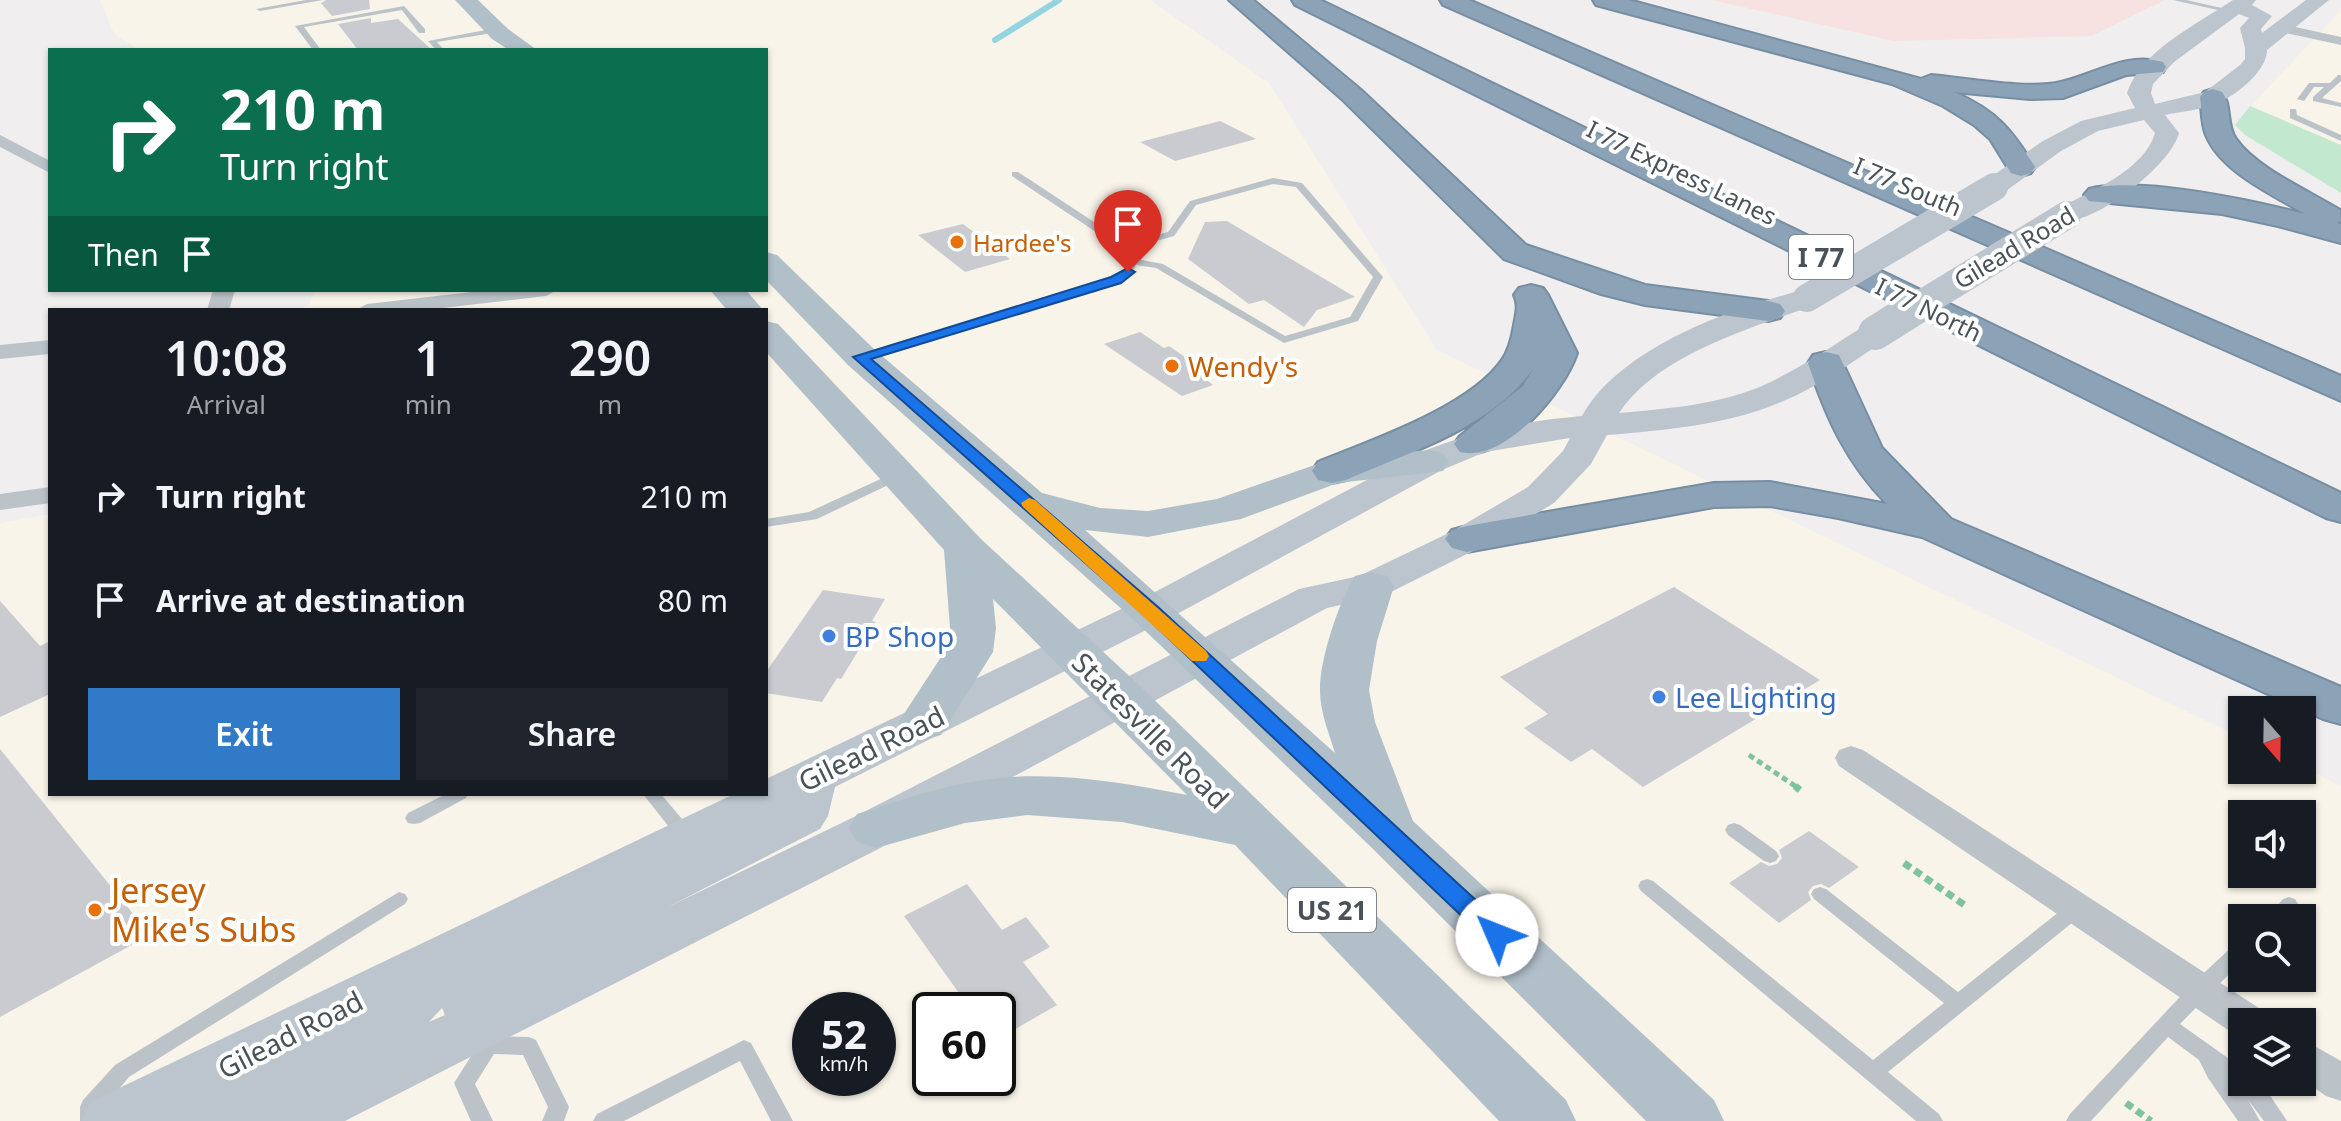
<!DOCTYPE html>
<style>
body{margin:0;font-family:"Noto Sans",sans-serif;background:#20242c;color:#f1f3f6;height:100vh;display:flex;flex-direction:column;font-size:30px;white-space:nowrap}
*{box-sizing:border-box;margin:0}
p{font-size:26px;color:#9ea1a6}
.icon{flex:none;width:44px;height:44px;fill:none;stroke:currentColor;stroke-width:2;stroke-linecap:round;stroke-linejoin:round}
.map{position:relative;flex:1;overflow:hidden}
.sheet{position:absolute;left:48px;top:308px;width:720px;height:488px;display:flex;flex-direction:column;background:#171b24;border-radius:0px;box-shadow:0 2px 6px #0004}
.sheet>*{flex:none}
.hud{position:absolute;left:48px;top:48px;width:720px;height:244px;border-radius:0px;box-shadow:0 2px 6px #0004;background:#0b6e4f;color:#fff;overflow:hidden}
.needle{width:52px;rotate:160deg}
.controls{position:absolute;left:2228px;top:696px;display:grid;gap:16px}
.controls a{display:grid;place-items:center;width:88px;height:88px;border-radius:0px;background:#171b24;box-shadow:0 2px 6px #0004;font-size:40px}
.speed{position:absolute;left:792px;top:992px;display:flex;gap:16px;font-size:40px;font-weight:700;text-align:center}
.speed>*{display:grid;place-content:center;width:104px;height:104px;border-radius:50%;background:#171b24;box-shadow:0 2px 6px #0004;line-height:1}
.speed small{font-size:20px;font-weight:400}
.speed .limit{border:4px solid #111;border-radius:12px;background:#fff;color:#111}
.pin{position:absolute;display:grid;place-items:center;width:68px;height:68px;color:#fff;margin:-82px -34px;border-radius:50% 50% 50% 0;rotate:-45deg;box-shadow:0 0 8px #0007}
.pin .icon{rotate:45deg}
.me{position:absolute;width:88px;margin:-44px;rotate:314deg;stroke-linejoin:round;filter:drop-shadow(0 0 6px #0008)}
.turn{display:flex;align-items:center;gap:28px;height:168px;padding:0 40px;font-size:36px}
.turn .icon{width:104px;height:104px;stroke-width:2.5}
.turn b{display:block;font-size:56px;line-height:68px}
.then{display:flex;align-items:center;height:76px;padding:0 40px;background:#0003;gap:16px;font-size:30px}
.eta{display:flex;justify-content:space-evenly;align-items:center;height:136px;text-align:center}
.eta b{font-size:48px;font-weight:600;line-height:56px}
.action{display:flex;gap:16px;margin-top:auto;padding:16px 40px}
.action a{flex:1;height:92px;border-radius:0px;background:#307ac8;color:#fff;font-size:32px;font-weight:600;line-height:92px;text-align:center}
.action a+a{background:#20242c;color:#f1f3f6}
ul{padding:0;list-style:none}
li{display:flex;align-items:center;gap:24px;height:104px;padding:0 40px}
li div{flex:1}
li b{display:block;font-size:30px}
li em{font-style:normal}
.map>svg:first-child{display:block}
</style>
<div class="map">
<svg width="2341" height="1121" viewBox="0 0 2341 1121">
<rect width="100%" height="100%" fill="#f0eeee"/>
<g fill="#f9f4e9" fill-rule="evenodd">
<path d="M100,0H1150L1269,83L1437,350L2242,738V770H2302V767L2341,786V1121H0V523L50,514V794H766V310H292L308,306L315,290H766V50H139L114,34ZM2242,814H2302V874H2242ZM2242,918H2302V978H2242ZM810,1010H878V1078H810ZM930,1010H998V1078H930ZM2242,1022H2302V1082H2242Z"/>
<polygon points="2341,10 2341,145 2251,106"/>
</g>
<polygon fill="#f7e2e1" points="1712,0 2165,0 2091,36 1894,41"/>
<polygon fill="#c2e9cf" points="2250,106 2341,145 2341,193 2245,135 2235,125"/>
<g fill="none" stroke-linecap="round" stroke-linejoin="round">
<polyline stroke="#94d4e0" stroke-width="6" points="995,40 1059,0"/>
</g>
<g fill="#c9cbd0">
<polygon points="326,0 369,0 370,9 332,16 321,3"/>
<polygon points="371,18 371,23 398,19 432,50 358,50 338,24"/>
<polygon points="1220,121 1256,139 1175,161 1140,142"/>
<polygon points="1227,221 1355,297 1317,310 1304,327 1264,300 1249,304 1188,259 1205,222"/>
<polygon points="963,224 1010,259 965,272 918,235"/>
<polygon points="1140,332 1164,348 1169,346 1211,375 1204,378 1213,385 1182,396 1104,344"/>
<polygon points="1674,587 1820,680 1643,787 1592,749 1571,762 1524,728 1548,714 1500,677"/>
<polygon points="823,590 885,599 872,621 876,622 841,679 837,678 822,702 766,693 766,672"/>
<polygon points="0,601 40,646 50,641 50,694 0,717"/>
<polygon points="0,749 150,935 0,1017"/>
<polygon points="1809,831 1859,867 1829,888 1821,884 1813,886 1808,892 1811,900 1779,923 1729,883 1761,862 1769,866 1777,864 1782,858 1779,850"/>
<polygon points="967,884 1002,930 1026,917 1050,947 1023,962 1057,1005 998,1039 998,1010 971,1010 904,916"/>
</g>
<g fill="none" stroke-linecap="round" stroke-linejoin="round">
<defs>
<g id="motorway">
<polygon points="1229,0 1253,0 1361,90 1526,245 1645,285 1768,301 1780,304 1785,311 1780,318 1768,321 1645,305 1601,294 1504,259 1343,100"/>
<polygon points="1292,0 1320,0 2341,493 2341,522 2326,518 1295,5"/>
<polygon points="1440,0 1469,0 2341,376 2341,401 1443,5"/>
<path d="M1593,0H1629L1921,79L1931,75C1967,78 2027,90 2061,82C2096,74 2125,52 2163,62L2166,67L2163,72L2126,75L2063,98L2030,99L1954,92C1997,111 2011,129 2035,167L2031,173L2021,176L2011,173L1990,139L1974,125L1943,106L1892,84L1596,5Z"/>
<path d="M2213,89L2222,92C2232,105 2226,125 2236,139C2256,168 2309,191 2340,210L2341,221L2337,223L2341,224V243L2278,226L2222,214L2089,201L2084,195L2089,189C2138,176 2254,201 2305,214C2273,195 2221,172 2206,135C2201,123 2202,109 2200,97L2204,92Z"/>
<path d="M1531,285L1543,288L1548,295L1577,353C1564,392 1505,463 1460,452L1454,444L1460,436L1523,386L1539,359C1502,425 1412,451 1346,480L1332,483L1318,480L1312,471L1318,462C1370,441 1470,407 1502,360C1509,350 1512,337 1514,325C1516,313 1519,306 1514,295L1519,288Z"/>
<path d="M1826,352L1839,355L1882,448L1951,519L2341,687V724L2323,719L1922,537L1838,518L1770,506L1714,507L1467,552L1452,548L1445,539L1452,530L1467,526L1714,483L1770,482L1887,504C1846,462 1826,417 1808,363L1813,355Z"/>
</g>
</defs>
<use href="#motorway" stroke="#778ea2" stroke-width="4"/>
<polyline stroke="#7ec29e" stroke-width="5" stroke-dasharray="6 4" stroke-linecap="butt" points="1749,755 1798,788"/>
<g stroke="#7ec29e" stroke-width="7" stroke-dasharray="8 5" stroke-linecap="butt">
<polyline points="1795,786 1800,790"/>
<polyline points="1904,863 1966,906"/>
<polyline points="2126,1103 2151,1121"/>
</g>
<g fill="#bbc3c9" fill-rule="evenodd">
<polygon points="306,0 323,0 260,11 256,9"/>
<polygon points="2173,0 2186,0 2235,11 2231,13"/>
<polygon points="404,6 425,29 425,33 419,33 402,10 304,27 321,50 313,50 295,26"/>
<polygon points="496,28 500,30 499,32 437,42 444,50 436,50 428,41"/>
<polygon points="2338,75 2341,75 2341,81 2322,98 2341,103 2341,107 2313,101 2313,97 2324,87 2314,87 2304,101 2297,99 2309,83 2330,83"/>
<polygon points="2290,109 2296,109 2297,115 2341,135 2341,141 2290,118"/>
<path d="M1012,172H1018L1126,243L1168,232L1190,201L1273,178L1302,183L1383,277L1358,321L1284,343L1156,268L1136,265L1132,274L1120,282L865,359H857V355L1112,278L1124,270L1128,261L1125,253L1117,246L1012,176ZM1273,184L1296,187L1373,277L1350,317L1285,336L1163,264L1137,259L1132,248L1174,236L1196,205Z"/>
<polygon points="900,470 905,471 906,474 905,477 817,519 766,527 766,519 809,512"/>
<polygon points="446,794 468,794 466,798 420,823 414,824 408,823 405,818 408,813"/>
<polygon points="643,794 661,794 692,831 695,836 692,841 686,843 680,841"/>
<polygon points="1734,823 1740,825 1776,851 1779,856 1776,861 1770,863 1764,861 1728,835 1725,830 1728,825"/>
<polygon points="1647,879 1653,881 1873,1060 1944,1003 1814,899 1811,894 1814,889 1820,887 1826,889 1958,992 2069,904 2076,902 2083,904 2085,909 2083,914 1888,1072 1939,1114 1943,1121 1916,1121 1641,891 1638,886 1641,881"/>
<polygon points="399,892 405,894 408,899 405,904 129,1077 101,1110 102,1121 80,1121 80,1107 83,1100 115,1065"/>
<polygon points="2289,897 2295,899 2298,904 2287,918 2266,918 2283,899"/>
<polygon points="2242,941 2242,961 2180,1024 2242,1068 2242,1082 2258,1082 2267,1091 2287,1121 2264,1121 2248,1100 2260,1121 2238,1121 2208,1078 2199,1060 2168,1037 2091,1121 2066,1121 2070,1114 2192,984 2235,944"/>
<polygon points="489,1036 529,1037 536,1040 569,1107 564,1121 542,1121 548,1107 523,1055 494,1054 475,1084 493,1121 471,1121 454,1083 482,1039"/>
<polygon points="744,1040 751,1043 793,1121 771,1121 740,1061 624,1121 593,1121 597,1114"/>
</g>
<g fill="#bbc3c9" fill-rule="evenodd">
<polygon points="2282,24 2341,37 2341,45 2277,31 2275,28"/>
<polygon points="0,135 50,161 50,173 0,147"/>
<polygon points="213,290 235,290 229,310 207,310"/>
<polygon points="489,290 557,290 546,296 425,310 356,310 367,304"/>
<polygon points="50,340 50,354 0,359 0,345"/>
<polygon points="50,487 50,503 0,510 0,494"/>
<polygon points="1851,746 1863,750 2262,1010 2268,1022 2242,1022 2242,1037 2234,1034 1839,766 1835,758 1839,750"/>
<polygon points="2302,1039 2341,1061 2341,1101 2326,1096 2302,1079"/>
</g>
<g fill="#bcc5cd" fill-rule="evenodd">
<path d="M2233,0H2256L2252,5L2272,16L2261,29L2262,33L2306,0H2329L2267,50C2267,70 2239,93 2222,101C2206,110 2182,111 2165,115L2179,133C2171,166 2090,229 2057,221L2053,215L2057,209C2089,192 2144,171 2155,133L2144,120L2098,131L2061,151L2003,193H1985L1981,187L1985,181L2043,141L2081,121L2135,108L2127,93C2141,50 2198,24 2233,0ZM2239,14L2249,18L2240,28L2245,48V59L2240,65L2205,92L2155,104L2151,93L2153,84L2174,62Z"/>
<path d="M1807,289L1818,292L1822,298L1818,304C1754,327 1658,354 1619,413C1665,409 1714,405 1757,388C1795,372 1829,348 1864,326L1875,323L1886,326L1891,333L1886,340C1852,362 1819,387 1781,402C1727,425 1665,430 1607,435L1591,464L1554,503L1481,547L1385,595L1327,608L894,841L345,1121H81L90,1102L734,794H766V779L1136,602L1416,454C1470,432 1524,421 1582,416C1620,347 1734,307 1807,289ZM1570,438L1563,451L1528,487L1453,531L1359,576L1299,589L858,815L668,907L820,829L828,816L835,787L1166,620L1442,470L1485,452ZM442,1008L445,1015L429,1022Z"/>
</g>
<g fill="#b1bfc9" fill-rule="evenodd">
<polygon points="455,0 478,0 508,29 537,50 509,50 492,39"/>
<path d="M766,252L777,255L874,349L1042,493L1100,508L1148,511L1217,499L1332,459L1429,450L1443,453L1449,462L1443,471L1338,483L1241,519L1148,537L1085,530L1335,753C1329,733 1320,712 1320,691C1319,661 1339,601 1355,576L1371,572L1387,576L1394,586L1377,641L1369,690L1375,722L1413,821L1714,1100L1724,1121H1646L1371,847L1135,621L848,365L766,280Z"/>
<polygon points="710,290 746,290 763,310 727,310"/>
<path d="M766,321L778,324L981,539L1139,685L1566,1100L1576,1121H1499L1235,845L1122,822L1027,815L965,823L876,848L857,842L849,828L857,814C898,801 940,786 983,780C1051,770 1120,782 1187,795L993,599L996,628L993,652L941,735L923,740L905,735L898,723L945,651L950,628L944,550L766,352Z"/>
</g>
<use href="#motorway" fill="#8ca3b7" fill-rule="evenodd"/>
<g stroke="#bcc5cd" stroke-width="28">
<polyline points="1807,298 1994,187"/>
<polyline points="1915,308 2067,215"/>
</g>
<polyline stroke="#bcc5cd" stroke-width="34" points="1875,333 1918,306"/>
</g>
<polygon fill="#1a73e8" stroke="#114b97" stroke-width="2" points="1128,268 1135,272 1121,283 871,359 1158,607 1506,928 1510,935 1506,942 1497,945 1489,942 1144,615 853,357 1111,277"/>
<polygon fill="#f59e0b" points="1029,498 1035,500 1206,651 1209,656 1206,661 1192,661 1023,507 1021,503"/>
<g fill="#e8710a" stroke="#fff" stroke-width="3">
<circle cx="957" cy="242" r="8"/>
<circle cx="1172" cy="366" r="8"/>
<circle cx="95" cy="910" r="8"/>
</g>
<g fill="#3f7fe0" stroke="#fff" stroke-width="3">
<circle cx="829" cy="636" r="8"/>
<circle cx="1659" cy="697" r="8"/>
</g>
<g text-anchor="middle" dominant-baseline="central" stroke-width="8" stroke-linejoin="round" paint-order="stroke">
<g font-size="24" fill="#495259" stroke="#fff">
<text transform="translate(1682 172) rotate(26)">I 77 Express Lanes</text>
<text transform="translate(1908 186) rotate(23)">I 77 South</text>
<text transform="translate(2014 247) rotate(-31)">Gilead Road</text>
<text transform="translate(1929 309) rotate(26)">I 77 North</text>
</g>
<g font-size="24" fill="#c56008" stroke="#fff" text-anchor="start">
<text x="973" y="242">Hardee's</text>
</g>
<g fill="#fff" stroke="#80868b" stroke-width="2">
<rect x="1789" y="235" width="64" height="44" rx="6"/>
<rect x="1288" y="888" width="88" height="44" rx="6"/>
</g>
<g font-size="26" font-weight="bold" fill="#495259">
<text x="1821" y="257">I 77</text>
<text x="1332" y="910">US 21</text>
</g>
<g font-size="28" fill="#c56008" stroke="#fff" text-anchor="start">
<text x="1188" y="366">Wendy's</text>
</g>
<g font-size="28" fill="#366cbe" stroke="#fff" text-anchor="start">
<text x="845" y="636">BP Shop</text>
<text x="1675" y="697">Lee Lighting</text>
</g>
<g font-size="28" fill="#495259" stroke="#fff">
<text transform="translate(1151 730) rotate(45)">Statesville Road</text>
<text transform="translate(871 748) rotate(-26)">Gilead Road</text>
<text transform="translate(290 1034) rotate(-27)">Gilead Road</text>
</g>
<g font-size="34" fill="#c56008" stroke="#fff" text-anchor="start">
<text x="111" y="890">Jersey<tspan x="111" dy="39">Mike's Subs</tspan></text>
</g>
</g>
</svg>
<div class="controls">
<a><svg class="needle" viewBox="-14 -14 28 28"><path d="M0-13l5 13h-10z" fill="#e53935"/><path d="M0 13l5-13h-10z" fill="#9ea1a6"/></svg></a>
<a><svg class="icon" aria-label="sound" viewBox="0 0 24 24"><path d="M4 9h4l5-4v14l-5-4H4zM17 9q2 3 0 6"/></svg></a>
<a><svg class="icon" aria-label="search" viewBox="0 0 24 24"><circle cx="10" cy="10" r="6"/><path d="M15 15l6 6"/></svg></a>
<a><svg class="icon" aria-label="layers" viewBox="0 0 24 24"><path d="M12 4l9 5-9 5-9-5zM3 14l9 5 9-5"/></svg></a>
</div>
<div class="speed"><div>52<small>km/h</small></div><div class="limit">60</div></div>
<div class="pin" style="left:1128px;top:272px;background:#d93025"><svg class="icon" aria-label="arrive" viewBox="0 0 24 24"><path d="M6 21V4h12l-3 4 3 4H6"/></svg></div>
<svg class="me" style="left:1497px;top:935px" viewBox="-20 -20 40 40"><circle r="19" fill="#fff"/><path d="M0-13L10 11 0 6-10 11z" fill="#1a73e8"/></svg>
<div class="hud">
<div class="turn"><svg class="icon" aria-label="right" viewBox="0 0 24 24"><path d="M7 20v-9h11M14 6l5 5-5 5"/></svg><div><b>210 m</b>Turn right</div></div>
<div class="then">Then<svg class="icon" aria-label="arrive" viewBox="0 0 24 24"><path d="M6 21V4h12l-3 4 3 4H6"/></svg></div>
</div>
<section class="sheet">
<div class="eta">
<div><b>10:08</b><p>Arrival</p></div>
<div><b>1</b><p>min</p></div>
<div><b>290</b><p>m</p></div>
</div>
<ul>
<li><svg class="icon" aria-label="right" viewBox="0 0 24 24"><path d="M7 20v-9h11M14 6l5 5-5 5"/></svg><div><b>Turn right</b></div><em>210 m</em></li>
<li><svg class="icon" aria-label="arrive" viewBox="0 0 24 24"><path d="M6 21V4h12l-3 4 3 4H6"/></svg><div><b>Arrive at destination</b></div><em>80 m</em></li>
</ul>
<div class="action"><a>Exit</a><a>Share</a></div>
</section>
</div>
